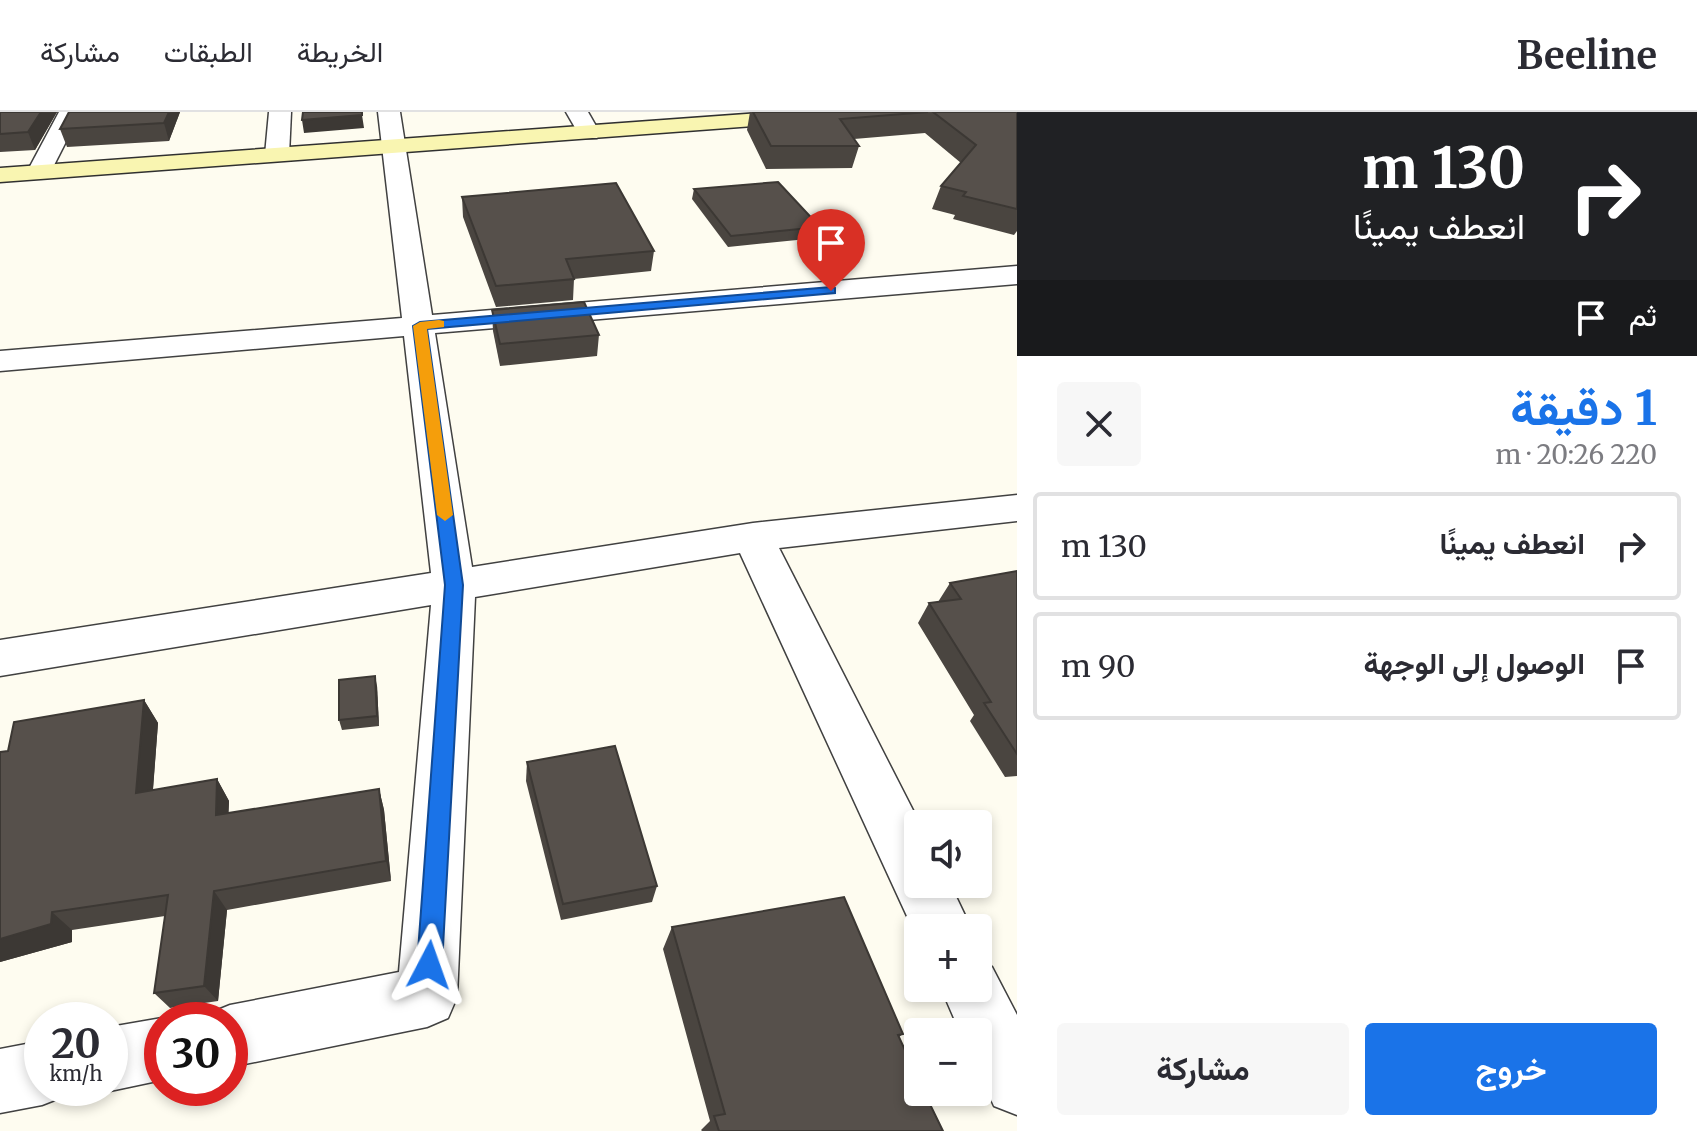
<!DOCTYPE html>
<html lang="ar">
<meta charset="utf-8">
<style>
body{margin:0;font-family:Merriweather,Vazirmatn,serif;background:#f7f7f7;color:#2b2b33;direction:rtl;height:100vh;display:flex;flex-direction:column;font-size:30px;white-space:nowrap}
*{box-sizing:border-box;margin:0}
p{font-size:26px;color:#7c7c81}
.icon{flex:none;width:44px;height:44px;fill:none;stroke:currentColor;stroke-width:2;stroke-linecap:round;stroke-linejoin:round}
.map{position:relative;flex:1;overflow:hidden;direction:ltr}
.panel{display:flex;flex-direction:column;background:#fff;width:680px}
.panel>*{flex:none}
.guide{background:#202124;color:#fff;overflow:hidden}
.controls{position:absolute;left:904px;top:698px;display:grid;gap:16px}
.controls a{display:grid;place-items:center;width:88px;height:88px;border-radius:8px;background:#fff;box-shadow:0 4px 12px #0003;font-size:40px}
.speed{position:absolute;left:24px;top:890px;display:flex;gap:16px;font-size:40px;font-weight:700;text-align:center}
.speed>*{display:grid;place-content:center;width:104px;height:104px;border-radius:50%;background:#fff;box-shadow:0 4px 12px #0003;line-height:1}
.speed small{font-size:20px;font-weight:400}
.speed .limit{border:12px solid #d22;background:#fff;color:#111}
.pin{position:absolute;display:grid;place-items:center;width:68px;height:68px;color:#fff;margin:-82px -34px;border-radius:50% 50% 50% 0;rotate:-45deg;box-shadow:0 0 8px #0007}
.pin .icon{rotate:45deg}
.me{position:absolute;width:88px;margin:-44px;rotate:4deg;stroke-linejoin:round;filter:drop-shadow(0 0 6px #0008)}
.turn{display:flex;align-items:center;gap:28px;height:168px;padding:0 40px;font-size:36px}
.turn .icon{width:104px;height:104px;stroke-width:2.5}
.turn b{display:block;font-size:56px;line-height:68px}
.then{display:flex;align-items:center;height:76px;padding:0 40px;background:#0003;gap:16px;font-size:30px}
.round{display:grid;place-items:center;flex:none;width:84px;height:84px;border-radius:8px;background:#f7f7f7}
.summary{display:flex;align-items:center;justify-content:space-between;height:136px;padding:0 40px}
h1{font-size:48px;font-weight:700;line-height:60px;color:#1a73e8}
.primary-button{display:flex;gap:16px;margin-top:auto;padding:16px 40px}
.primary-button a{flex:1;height:92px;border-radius:8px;background:#1a73e8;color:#fff;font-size:32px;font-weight:700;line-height:92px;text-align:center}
.primary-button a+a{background:#f7f7f7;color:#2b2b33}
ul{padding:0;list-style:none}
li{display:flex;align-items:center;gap:24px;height:108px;margin:0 16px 12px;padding:0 24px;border:4px solid #e1e1e2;border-radius:8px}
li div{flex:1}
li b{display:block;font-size:30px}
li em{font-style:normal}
header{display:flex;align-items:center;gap:48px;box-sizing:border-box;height:112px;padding:0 40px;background:#fff;border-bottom:2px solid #e1e1e2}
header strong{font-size:38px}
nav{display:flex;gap:44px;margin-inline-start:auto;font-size:28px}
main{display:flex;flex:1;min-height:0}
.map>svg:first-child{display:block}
</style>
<header>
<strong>Beeline</strong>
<nav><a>الخريطة</a><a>الطبقات</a><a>مشاركة</a></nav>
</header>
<main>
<section class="panel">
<div class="guide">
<div class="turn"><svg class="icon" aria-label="right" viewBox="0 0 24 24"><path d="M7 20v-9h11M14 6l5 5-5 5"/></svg><div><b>130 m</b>انعطف يمينًا</div></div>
<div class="then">ثم<svg class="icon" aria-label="arrive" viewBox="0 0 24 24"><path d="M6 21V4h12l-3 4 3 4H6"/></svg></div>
</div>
<div class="summary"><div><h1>1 دقيقة</h1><p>220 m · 20:26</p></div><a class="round"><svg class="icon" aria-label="close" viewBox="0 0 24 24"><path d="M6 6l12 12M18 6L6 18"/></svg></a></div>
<ul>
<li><svg class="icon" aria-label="right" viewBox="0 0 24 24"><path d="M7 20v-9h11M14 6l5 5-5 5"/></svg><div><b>انعطف يمينًا</b></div><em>130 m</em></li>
<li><svg class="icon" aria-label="arrive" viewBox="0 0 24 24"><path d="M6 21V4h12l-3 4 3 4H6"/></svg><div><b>الوصول إلى الوجهة</b></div><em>90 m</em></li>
</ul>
<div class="primary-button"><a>خروج</a><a>مشاركة</a></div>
</section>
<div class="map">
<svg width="1017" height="1019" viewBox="0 0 1017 1019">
<rect width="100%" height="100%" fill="#fefcf0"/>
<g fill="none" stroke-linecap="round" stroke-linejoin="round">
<defs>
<g id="street">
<polygon points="59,0 81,0 48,65 30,65 27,60"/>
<polygon points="269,0 291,0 289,43 285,48 269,48 265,43"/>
<polygon points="378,0 400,0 432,203 1017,154 1017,172 435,221 472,455 753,411 1017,383 1017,409 779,436 920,712 918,772 950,772 971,816 918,816 918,828 740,441 475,485 457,885 448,906 427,915 230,955 230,908 206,908 208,902 230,893 399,860 431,493 0,564 0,528 431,461 404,224 0,259 0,239 402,206"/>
<polygon points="566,0 588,0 600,21 597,26 581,26"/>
<polygon points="978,849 992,855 1017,903 1017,1003 994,994 978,958 978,920 960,920 941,876 978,876"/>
<polygon points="162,906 168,908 162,908 162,968 110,979 104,976 110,976 110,915"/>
<polygon points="42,929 42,976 68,976 65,984 42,993 0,1001 0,937"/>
</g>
<polygon id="secondary" points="773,0 874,0 863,6 0,70 0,56"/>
</defs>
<use href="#street" stroke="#414141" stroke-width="3"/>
<use href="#secondary" stroke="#303030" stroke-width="3"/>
<use href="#street" fill="#fff" fill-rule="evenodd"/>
<use href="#secondary" fill="#f9f5b1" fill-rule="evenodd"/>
</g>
<g fill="#4a4540">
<polygon points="0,0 57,0 35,38 0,40"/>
<polygon points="180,0 169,29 67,35 60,17"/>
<polygon points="750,0 1017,0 1017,119 1014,123 953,107 955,103 932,97 941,74 961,51 925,21 854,27 859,34 852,56 766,57 747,18"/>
<polygon points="694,77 820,115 817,126 728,135 692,87"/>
<polygon points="462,85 654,139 651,159 574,167 573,188 496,195 463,105"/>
<polygon points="492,198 599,223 597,244 500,254 493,219"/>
<polygon points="1017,459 1017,664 1005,665 970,609 974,603 918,511 929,491 938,490 950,471"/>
<polygon points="377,574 379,614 342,618 339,608"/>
<polygon points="144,588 158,611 153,678 217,667 229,689 228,701 379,677 384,698 391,769 227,798 218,889 170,896 154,881 165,804 72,818 72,830 0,850 8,639"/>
<polygon points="527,650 657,774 652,790 561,808 526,669"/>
<polygon points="672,815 903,922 899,925 943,1019 702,1019 701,1018 710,1009 663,837"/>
</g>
<g fill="#3c3834">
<polygon points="41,0 57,0 35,38 28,20"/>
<polygon points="169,0 180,0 169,29 164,11"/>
<polygon points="362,3 364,16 304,21 302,8"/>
<polygon points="375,564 377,574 379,614 377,604"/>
<polygon points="144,588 158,611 151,702 136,681"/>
<polygon points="217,667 229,689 228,724 216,703"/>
<polygon points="379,677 384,698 391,769 386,749"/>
<polygon points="214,779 227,798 218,889 204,874"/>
<polygon points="52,800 72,818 72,830 0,850 0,827"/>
</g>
<g fill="#56504b" stroke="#3c3834" stroke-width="2">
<polygon points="0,0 41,0 28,20 0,22"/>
<polygon points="69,0 169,0 164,11 60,17"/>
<polygon points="303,0 362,0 362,3 302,8"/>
<polygon points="753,0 928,0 840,7 859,34 771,34"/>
<polygon points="933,0 1017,0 1017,97 963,84 966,80 941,74 976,33"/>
<polygon points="778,70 820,115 731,124 694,77"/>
<polygon points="616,71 654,139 566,147 574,167 496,174 462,85"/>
<polygon points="584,190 599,223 500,232 492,198"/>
<polygon points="1017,459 1017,642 984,591 991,590 929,491 961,487 950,471"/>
<polygon points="375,564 377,604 339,608 339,568"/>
<polygon points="144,588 136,681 217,667 216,703 379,677 386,749 214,779 204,874 154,881 168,783 52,800 51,812 0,827 0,640 8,639 14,610"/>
<polygon points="615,634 657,774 563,792 527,650"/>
<polygon points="844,785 903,922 898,923 918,966 918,980 924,980 943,1019 719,1019 714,1004 725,1002 672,815"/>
</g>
<polygon fill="#1a73e8" stroke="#114b97" stroke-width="2" points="831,175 835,176 835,181 427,217 463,473 442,853 438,862 429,866 421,862 417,853 445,473 413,214 420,210"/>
<polygon fill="#f59e0b" points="439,208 444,209 444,215 427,217 453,403 445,409 437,403 413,214 420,210"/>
</svg>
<div class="controls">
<a><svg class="icon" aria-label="sound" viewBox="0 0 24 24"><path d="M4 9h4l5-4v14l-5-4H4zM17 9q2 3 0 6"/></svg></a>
<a>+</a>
<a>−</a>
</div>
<div class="speed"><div>20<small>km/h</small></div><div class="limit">30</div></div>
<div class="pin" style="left:831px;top:179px;background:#d93025"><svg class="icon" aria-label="arrive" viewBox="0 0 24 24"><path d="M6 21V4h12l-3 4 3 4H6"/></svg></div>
<svg class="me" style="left:429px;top:853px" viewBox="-20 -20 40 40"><path d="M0-17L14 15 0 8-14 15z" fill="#1a73e8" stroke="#fff" stroke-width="4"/></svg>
</div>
</main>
